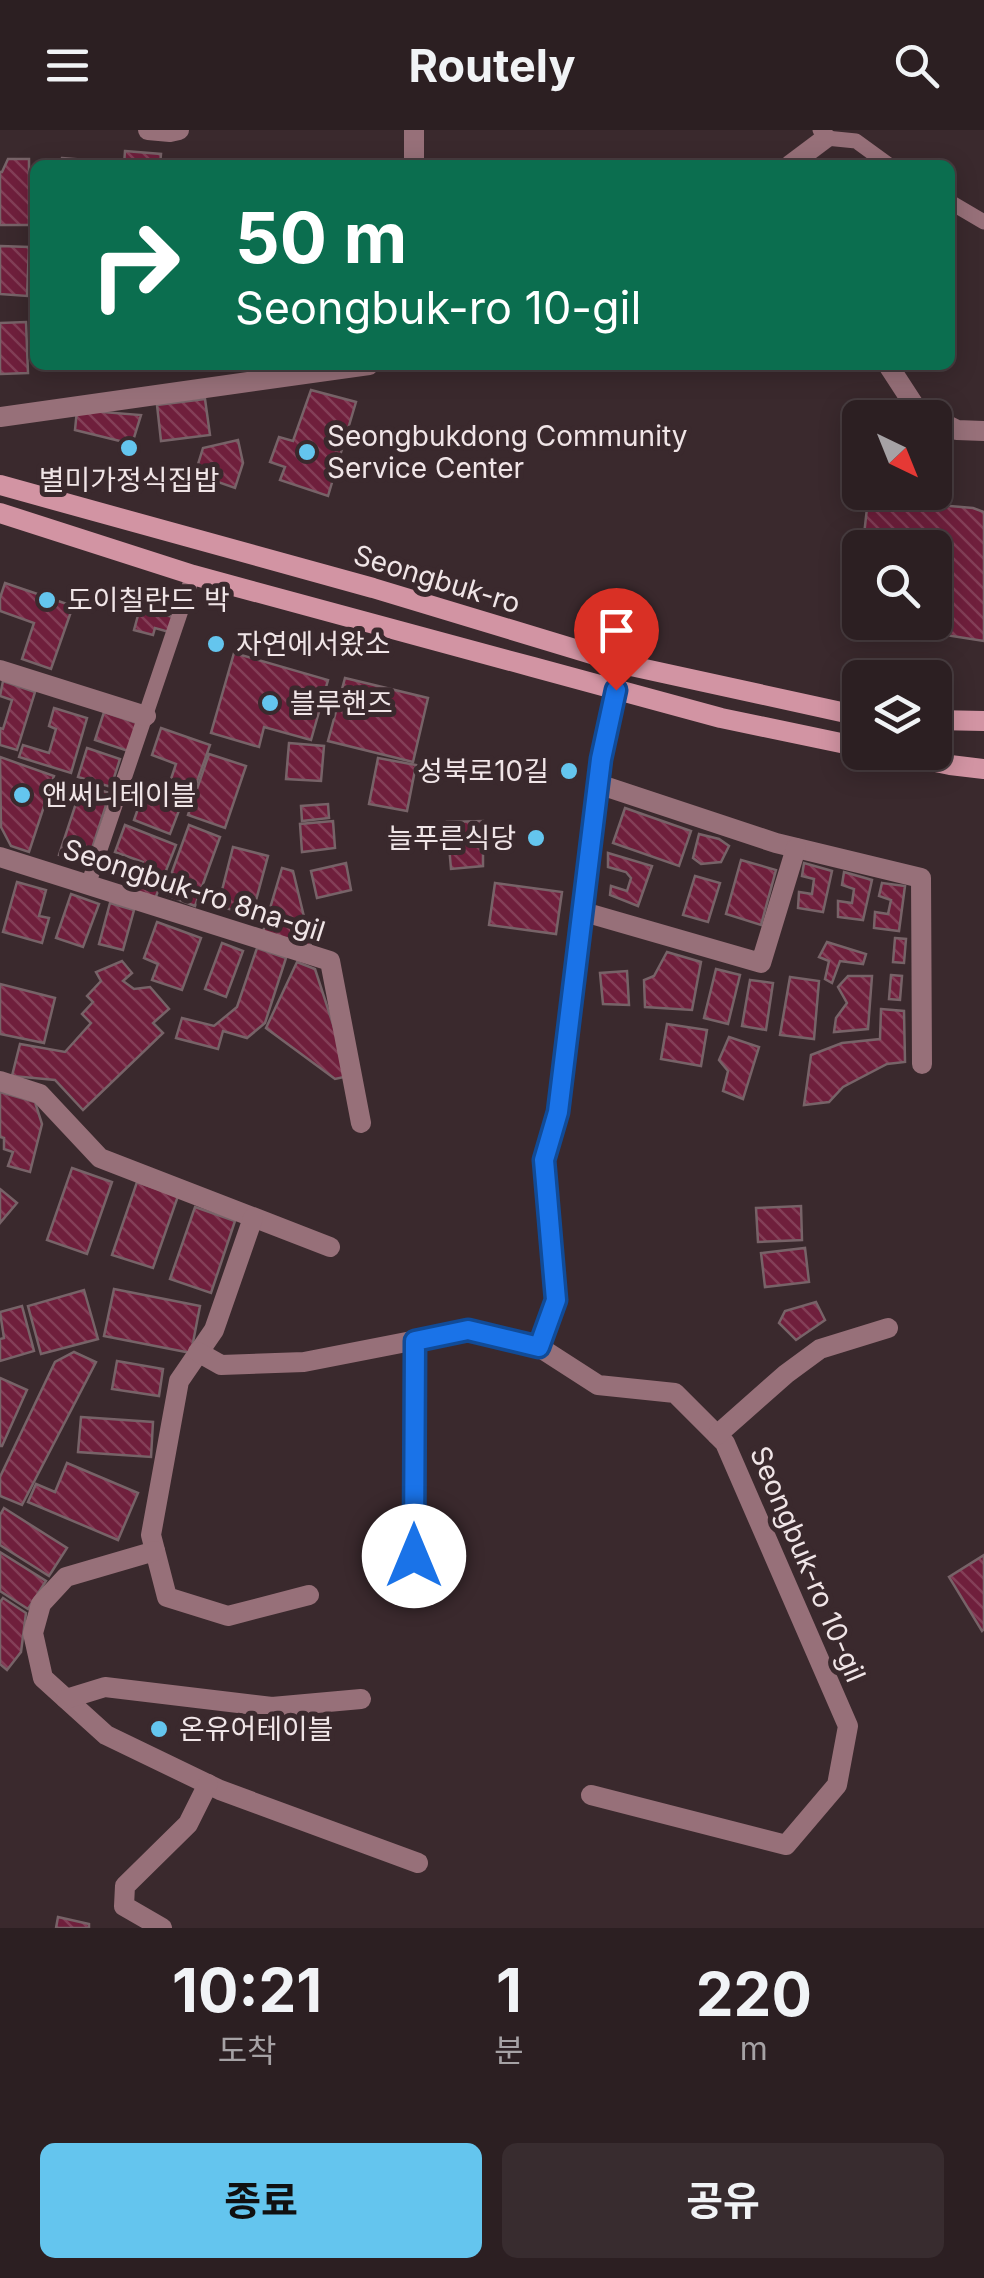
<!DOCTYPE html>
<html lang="ko">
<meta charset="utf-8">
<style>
body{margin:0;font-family:Inter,"Noto Sans KR",sans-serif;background:#382c2f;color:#f1f3f6;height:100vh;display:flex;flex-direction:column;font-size:38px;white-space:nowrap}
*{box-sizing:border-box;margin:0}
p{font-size:32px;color:#a6a2a5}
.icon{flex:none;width:55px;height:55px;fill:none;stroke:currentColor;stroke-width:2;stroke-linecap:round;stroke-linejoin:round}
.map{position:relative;height:1798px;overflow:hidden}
.drawer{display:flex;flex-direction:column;background:#2c1f22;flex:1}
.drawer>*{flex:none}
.banner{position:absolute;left:30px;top:30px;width:925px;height:210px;border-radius:15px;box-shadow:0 5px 25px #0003,0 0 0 2px #483d40;background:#0b6e4f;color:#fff;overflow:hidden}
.needle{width:65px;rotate:137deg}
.buttons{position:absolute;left:842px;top:270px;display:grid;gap:20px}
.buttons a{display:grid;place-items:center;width:110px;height:110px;border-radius:15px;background:#2c1f22;box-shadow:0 5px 25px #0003,0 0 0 2px #483d40;font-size:50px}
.pin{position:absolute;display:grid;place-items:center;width:85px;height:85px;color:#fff;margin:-102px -42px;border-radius:50% 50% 50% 0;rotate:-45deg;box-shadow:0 0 10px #0007}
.pin .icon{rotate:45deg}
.me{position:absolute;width:110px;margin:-55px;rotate:0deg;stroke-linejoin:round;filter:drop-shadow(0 0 8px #0008)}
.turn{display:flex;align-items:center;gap:35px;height:210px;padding:0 40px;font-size:45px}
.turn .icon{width:130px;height:130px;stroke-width:2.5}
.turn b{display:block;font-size:70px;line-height:85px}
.eta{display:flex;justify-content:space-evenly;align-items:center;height:170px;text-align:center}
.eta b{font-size:60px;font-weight:700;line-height:70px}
.cta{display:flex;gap:20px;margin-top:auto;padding:20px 40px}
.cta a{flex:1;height:115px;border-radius:15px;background:#64c5ee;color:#111;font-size:40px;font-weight:700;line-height:115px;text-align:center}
.cta a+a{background:#382c2f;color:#f1f3f6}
header{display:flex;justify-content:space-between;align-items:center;height:130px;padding:0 40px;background:#2c1f22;font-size:45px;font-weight:700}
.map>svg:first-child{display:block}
</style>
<header><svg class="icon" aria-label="menu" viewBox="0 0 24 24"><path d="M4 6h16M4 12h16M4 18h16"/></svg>Routely<svg class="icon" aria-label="search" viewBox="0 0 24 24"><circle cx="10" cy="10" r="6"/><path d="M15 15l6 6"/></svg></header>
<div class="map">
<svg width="984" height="1798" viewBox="0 0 984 1798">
<defs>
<pattern id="building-back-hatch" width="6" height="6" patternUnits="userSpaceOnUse" patternTransform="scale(2.5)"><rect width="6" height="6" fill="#6f1f3c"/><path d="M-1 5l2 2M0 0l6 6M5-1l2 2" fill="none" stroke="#843f58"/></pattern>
</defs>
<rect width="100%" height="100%" fill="#3a292d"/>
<g fill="url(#building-back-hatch)" stroke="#776368" stroke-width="2.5">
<polygon points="125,21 161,24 160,35 124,35"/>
<polygon points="62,28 98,31 98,35 61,35"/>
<polygon points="8,29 29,29 29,95 0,95 0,42 2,42"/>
<polygon points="0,116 29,117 27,166 0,164"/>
<polygon points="26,192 28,243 0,244 0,193"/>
<polygon points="311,260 356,272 328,366 280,350 285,337 270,332 279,307 293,311"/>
<polygon points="205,269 210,305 161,311 157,275"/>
<polygon points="77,280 141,285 132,314 75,300"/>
<polygon points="238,310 243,333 235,358 195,344 203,318"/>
<polygon points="868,369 973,378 984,382 984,511 869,493 935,492 935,418 872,418 863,414"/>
<polygon points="5,453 73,476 51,539 22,529 34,493 0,481 0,468"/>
<polygon points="140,478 173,487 169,502 155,498 153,505 134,500"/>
<polygon points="234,523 328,550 311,610 264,597 259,617 211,603"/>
<polygon points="345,548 428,568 413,632 328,611"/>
<polygon points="3,551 35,562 17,620 0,615 0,598 3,599 12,570 0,566"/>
<polygon points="54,578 87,588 71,643 19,627 23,615 49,623 56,599 49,596"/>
<polygon points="104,582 137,593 128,621 95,610"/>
<polygon points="161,598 210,615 192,666 168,658 176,634 152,625"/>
<polygon points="289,613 324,616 321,651 286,649"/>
<polygon points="87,618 120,629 111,657 78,647"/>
<polygon points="209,624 246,636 225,698 188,685"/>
<polygon points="0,627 54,646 29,722 11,716 1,697"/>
<polygon points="378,628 416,635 407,681 369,674"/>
<polygon points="82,655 110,663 87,734 59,725"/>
<polygon points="146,656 183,670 170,704 134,690"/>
<polygon points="328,674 329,688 302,691 301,676"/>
<polygon points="625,678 691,701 679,736 613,713"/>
<polygon points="333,691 335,718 302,722 300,694"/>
<polygon points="483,691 483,736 451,739 447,692"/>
<polygon points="125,695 176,715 155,769 132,761 143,732 115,722"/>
<polygon points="189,695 220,707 195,776 164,764"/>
<polygon points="699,704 719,709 729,716 721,732 701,734 693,728"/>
<polygon points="233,717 268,726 252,785 218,776"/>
<polygon points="608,723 652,736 638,776 610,765 611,756 627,761 631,748 626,742 608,737"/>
<polygon points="741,730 776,740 761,795 726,784"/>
<polygon points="346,733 351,760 317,768 311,741"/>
<polygon points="804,733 832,741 823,782 798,778 799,762 812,764 814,749 802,746"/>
<polygon points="282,738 293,741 311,816 263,802"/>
<polygon points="844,742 872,750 863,790 838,787 838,771 852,773 854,759 842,755"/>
<polygon points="695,746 720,753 708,792 683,785"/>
<polygon points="17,752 46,760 39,786 49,788 42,813 3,802"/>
<polygon points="495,753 562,762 556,804 489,795"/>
<polygon points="882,753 905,756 899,801 874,798 875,782 888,784 891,770 879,766"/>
<polygon points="71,764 99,774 83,817 56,808"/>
<polygon points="110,773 134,780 123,820 99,814"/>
<polygon points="157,792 201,808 182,860 152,850 158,834 144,828"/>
<polygon points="895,808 906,809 904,833 893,832"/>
<polygon points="827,812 866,824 863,834 840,831 832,853 825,849 829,831 819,827"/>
<polygon points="222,813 243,821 226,867 205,859"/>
<polygon points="257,818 286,828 265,893 247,908 223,901 218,919 176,908 182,888 214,896 237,877"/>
<polygon points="667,822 701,832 692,880 645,877 644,850 654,846"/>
<polygon points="122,831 132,843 123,851 134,859 150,857 169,879 153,893 163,903 83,980 55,950 12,946 20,914 65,922 91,893 82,884 93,872 87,866 101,851 96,842"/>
<polygon points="297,832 315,839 342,922 344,947 335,949 266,898"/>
<polygon points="716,839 740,845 728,894 704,888"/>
<polygon points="627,841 629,875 603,874 600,843"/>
<polygon points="891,845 902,846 900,870 889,869"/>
<polygon points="848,846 872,846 868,899 834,902 836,888 847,873 838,857"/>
<polygon points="790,847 819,851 814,909 780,905"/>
<polygon points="750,850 773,853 766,900 742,896"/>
<polygon points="0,854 55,868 44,913 0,904"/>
<polygon points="881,879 904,881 905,932 887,934 843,957 829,972 804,975 811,925 842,913 880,909"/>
<polygon points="667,894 707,900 701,936 661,929"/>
<polygon points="729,907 759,917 743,969 723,961 728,941 719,930"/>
<polygon points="0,962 35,972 42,994 30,1042 8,1036 13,1022 4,1019 4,1008 0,1007"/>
<polygon points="72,1038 112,1052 87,1124 47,1110"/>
<polygon points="137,1052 178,1066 153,1138 112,1125"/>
<polygon points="0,1059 17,1073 0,1093"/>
<polygon points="801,1076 802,1110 758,1112 756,1078"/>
<polygon points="195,1077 235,1091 211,1163 170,1149"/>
<polygon points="805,1118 809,1152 765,1157 761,1123"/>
<polygon points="114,1159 200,1176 191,1223 104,1206"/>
<polygon points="84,1160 98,1209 41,1224 28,1176"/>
<polygon points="816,1172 825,1190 796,1210 779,1193 785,1181"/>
<polygon points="22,1176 34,1221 0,1231 0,1209 4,1208 0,1182"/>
<polygon points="74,1222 96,1232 22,1375 0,1366 0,1347 55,1232"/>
<polygon points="117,1231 163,1239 159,1266 112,1259"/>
<polygon points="0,1248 27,1260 2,1316 0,1316"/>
<polygon points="81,1287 153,1292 151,1327 78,1322"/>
<polygon points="67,1333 138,1363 118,1410 28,1372 36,1354 55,1362"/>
<polygon points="4,1378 67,1418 49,1446 0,1415 0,1385"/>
<polygon points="0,1422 46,1451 28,1479 0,1461"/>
<polygon points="984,1425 984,1499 982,1501 949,1447"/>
<polygon points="3,1468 26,1483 21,1522 7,1540 0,1534 0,1472"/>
<polygon points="58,1787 89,1794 89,1798 56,1798"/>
</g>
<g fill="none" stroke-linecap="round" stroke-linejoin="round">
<g stroke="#977079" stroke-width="15">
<polyline points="820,0 826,8 856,11 889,35"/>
<polyline points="950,72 984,92"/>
<polyline points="88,755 193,445"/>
</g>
<g stroke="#977079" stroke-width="20">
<polyline points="148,0 170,2 179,0"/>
<polyline points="414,35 414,0"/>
<polyline points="790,35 826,8"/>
<polyline points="888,235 916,278 933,288"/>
<polyline points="0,287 369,235"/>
<polyline points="935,289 957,300 984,301"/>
<polyline points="0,540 146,586"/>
<polyline points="598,654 776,713 921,748 922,934"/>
<polyline points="0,727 330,831 361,993"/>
<polyline points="584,782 761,833 796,718"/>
<polyline points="0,951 40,964 100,1028 330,1117"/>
<polyline points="253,1088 214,1200 179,1251 151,1405 167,1467 228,1486 309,1465"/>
<polyline points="539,1217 556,1170 544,1030 558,982 601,629 617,560"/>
<polyline points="198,1222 221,1235 304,1232 468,1200 539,1217 598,1255 675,1263 725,1313 848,1596 837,1655 786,1715 591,1665"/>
<polyline points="717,1305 786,1244 820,1219 888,1198"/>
<polyline points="155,1421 66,1447 41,1474 33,1503 43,1548 106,1605 220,1660 418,1733"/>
<polyline points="413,1427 415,1211"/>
<polyline points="66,1569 105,1557 272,1577 361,1569"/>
<polyline points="162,1798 124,1776 125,1756 188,1694 208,1654"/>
</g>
<g stroke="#d294a3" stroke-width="20">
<polyline points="0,355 373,458 631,536 846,583 860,584"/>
<polyline points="0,383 193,445 533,537 721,588 860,617"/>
<polyline points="935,590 984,591"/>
<polyline points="888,622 950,635 984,639"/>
</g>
</g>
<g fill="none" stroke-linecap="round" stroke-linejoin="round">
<defs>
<polyline id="route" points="414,1426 415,1211 468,1200 539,1217 556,1170 544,1030 558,982 601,629 616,560"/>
</defs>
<use href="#route" stroke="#114b97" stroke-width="25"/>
<use href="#route" stroke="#1a73e8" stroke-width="18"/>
</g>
<g fill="#64c5ee" stroke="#3a292d" stroke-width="4">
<circle cx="129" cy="318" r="10"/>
<circle cx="307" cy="322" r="10"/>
<circle cx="47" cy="470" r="10"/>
<circle cx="216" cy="514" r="10"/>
<circle cx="270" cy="573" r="10"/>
<circle cx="569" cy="641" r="10"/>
<circle cx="22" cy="665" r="10"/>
<circle cx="536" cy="708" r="10"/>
<circle cx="159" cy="1599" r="10"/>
</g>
<g text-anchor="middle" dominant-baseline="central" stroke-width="10" stroke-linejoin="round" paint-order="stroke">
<g font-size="28" fill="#f0e5e7" stroke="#3a292d" text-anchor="start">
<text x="327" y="306">Seongbukdong Community<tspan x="327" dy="32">Service Center</tspan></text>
<text x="129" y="350" text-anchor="middle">별미가정식집밥</text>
<text x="67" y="470">도이칠란드 박</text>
<text x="236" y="514">자연에서왔소</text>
<text x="290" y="573">블루핸즈</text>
<text x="549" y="641" text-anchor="end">성북로10길</text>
<text x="42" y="665">앤써니테이블</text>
<text x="516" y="708" text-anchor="end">늘푸른식당</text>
<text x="179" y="1599">온유어테이블</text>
</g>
<g font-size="28" fill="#f0e5e7" stroke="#3a292d">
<text transform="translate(437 449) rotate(17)">Seongbuk-ro</text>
<text transform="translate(194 760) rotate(18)">Seongbuk-ro 8na-gil</text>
<text transform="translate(808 1434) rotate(67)">Seongbuk-ro 10-gil</text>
</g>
</g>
</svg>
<div class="buttons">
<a><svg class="needle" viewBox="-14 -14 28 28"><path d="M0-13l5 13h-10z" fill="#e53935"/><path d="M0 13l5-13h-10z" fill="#a6a2a5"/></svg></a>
<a><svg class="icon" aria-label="search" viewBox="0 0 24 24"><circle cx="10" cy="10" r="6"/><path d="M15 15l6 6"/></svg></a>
<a><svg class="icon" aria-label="layers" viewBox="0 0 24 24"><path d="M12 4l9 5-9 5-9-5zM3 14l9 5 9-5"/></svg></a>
</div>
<div class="pin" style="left:616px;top:560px;background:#d93025"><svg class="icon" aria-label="arrive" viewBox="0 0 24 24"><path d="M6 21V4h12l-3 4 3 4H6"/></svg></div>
<svg class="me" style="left:414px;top:1426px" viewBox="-20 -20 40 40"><circle r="19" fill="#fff"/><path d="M0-13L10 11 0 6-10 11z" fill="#1a73e8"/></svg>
<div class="banner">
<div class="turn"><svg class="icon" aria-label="right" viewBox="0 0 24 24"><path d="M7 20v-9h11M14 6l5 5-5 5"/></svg><div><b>50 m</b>Seongbuk-ro 10-gil</div></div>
</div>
</div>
<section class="drawer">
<div class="eta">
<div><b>10:21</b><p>도착</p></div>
<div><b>1</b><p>분</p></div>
<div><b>220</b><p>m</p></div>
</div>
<div class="cta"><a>종료</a><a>공유</a></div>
</section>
